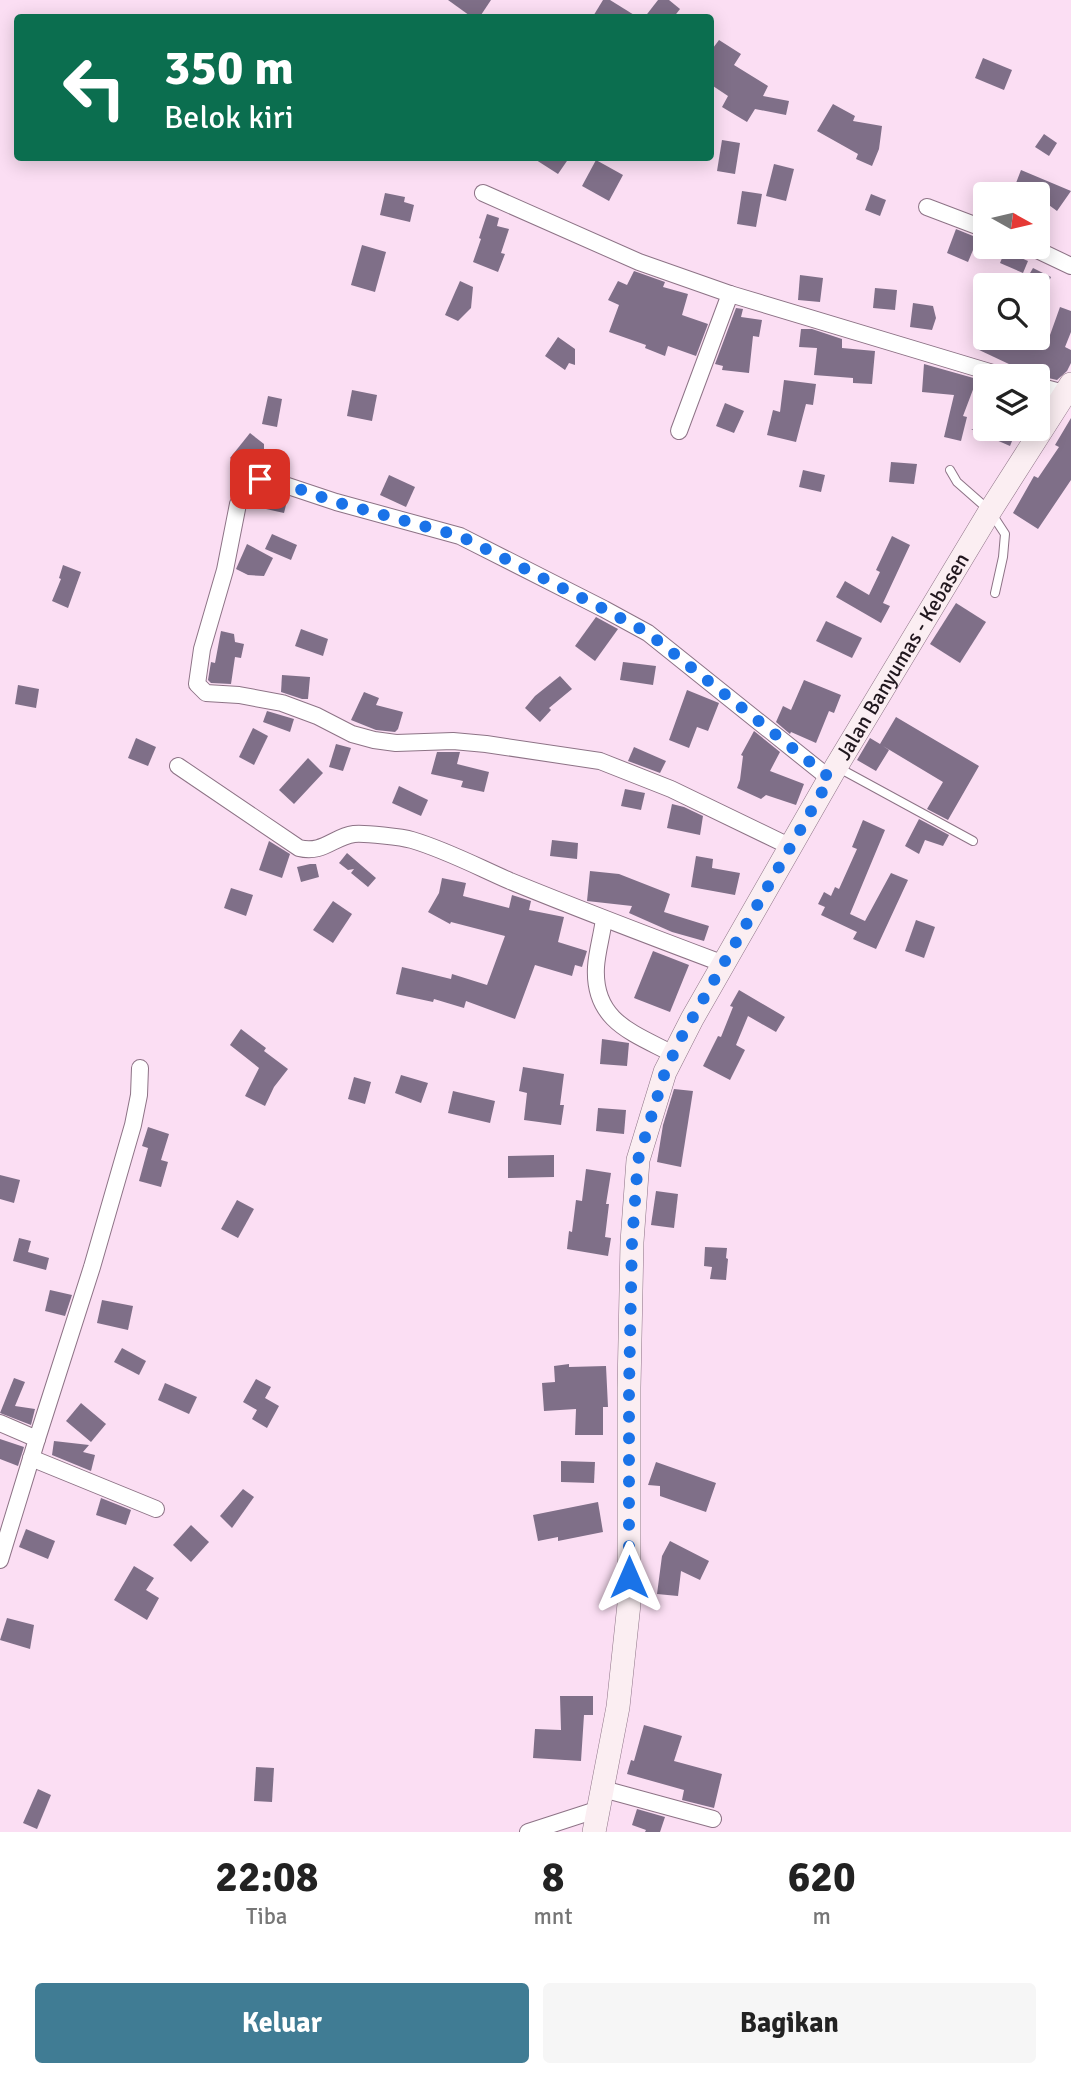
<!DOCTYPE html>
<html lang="id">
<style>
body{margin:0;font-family:Signika,sans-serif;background:#f6f6f6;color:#222;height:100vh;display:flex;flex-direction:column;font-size:26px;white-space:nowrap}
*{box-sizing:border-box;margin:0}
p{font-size:23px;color:#767676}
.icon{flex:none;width:38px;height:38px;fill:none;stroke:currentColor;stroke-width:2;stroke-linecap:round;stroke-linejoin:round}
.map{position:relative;height:1832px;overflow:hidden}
.details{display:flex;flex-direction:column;background:#fff;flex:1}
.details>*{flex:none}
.guide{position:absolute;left:14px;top:14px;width:700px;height:147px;border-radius:7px;box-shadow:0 4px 18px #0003;background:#0b6e4f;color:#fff;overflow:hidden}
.needle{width:46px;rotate:98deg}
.fabs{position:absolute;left:973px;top:182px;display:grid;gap:14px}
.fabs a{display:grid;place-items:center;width:77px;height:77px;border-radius:7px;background:#fff;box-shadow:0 4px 18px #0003;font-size:35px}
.pin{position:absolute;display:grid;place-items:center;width:60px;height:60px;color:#fff;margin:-30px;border-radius:14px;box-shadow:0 4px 10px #0006}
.me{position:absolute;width:77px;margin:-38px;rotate:0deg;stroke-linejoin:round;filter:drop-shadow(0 0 5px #0008)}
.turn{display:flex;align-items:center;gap:24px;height:147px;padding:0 35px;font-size:32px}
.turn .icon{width:91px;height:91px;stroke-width:2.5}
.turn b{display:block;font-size:49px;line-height:60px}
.eta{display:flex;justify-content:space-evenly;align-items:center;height:119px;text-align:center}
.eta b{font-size:42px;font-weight:800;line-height:49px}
.cta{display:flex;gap:14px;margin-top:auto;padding:14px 35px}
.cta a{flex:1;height:80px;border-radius:7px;background:#407c94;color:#fff;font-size:28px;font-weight:800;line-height:80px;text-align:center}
.cta a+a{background:#f6f6f6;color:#222}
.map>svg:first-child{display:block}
</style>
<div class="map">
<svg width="1071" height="1832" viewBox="0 0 1071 1832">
<rect width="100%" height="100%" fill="#fbdef3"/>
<g fill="#7f6f88">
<polygon points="448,0 491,0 479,18 473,18"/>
<polygon points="603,0 610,0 639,18 592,18"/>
<polygon points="658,0 669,0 680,9 673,18 644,18"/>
<polygon points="719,40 741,54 734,65 768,86 763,96 789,101 786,115 755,109 747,122 722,107 728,96 710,84 710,52"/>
<polygon points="983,58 1012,70 1004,90 975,78"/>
<polygon points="833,104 855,116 853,121 882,126 879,149 872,166 856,159 858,154 817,131"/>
<polygon points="1044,134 1057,143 1049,156 1035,147"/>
<polygon points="722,140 740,143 735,174 717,171"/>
<polygon points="533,158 569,158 558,174"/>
<polygon points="596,160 623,175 609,201 582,186"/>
<polygon points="774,164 794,169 786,201 766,196"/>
<polygon points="1021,170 1071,191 1057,211 1038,197 1036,194 1038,192 1016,183"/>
<polygon points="742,191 762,194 756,227 737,224"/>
<polygon points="385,193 405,197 404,202 414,205 410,222 380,215"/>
<polygon points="871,194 886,200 880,216 865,210"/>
<polygon points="487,214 499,218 497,226 509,229 501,253 505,254 498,272 473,262 481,239 479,238"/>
<polygon points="956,229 978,238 968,262 947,253"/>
<polygon points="362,245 386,252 375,292 351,285"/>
<polygon points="1005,251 1028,261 1023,273 1000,263"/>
<polygon points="1033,268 1051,277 1045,290 1026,280"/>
<polygon points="634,271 665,282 663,287 688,294 682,315 708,324 696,356 668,346 665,356 645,348 646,345 609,332 619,305 608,300 618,281 627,285"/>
<polygon points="800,275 823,278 820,302 798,300"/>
<polygon points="460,281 473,287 471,308 458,321 445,315"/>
<polygon points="875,288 897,290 895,310 873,308"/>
<polygon points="913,303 933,306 936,318 932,330 910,327"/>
<polygon points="1060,307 1071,311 1071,332 1065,347 1071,350 1071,363 1067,371 1057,380 1044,377 1046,374 1011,365 977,349 982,338 1038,338 1038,331 1050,335"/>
<polygon points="736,308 743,309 741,317 762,320 759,337 753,336 749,373 722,370 723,366 715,364"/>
<polygon points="801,329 812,329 842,339 842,348 875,351 872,384 853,383 853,378 814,375 817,348 799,347"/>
<polygon points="558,337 575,349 575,365 569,363 565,370 545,356"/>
<polygon points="924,364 977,379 963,416 967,417 961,441 944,437 954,395 922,392"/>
<polygon points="784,380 816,384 813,405 806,404 796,442 767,435 773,410 780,412"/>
<polygon points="352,390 377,395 372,421 347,416"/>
<polygon points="268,396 282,399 277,427 262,424"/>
<polygon points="725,403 744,411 734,433 716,426"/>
<polygon points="1071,418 1071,480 1038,529 1013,513 1034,476 1038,478 1059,447 1055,445"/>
<polygon points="971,429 1017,429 1010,446"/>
<polygon points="250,433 264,444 264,449 246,471 230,458"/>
<polygon points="891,462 917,464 914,484 889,482"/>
<polygon points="803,470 825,475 821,492 799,487"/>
<polygon points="389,475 415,487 406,507 380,495"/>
<polygon points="270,491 288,497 284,513 266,509"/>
<polygon points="272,534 297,545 291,560 265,549"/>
<polygon points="892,536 910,545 883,603 890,606 881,623 836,597 845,581 869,595 880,572 876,570"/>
<polygon points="247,544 273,558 264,576 248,575 236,569"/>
<polygon points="63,565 81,572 68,608 52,601 61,579 59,578"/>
<polygon points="956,603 986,622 960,663 930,644"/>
<polygon points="596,617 618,629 595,661 575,646"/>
<polygon points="826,621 862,638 852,658 816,641"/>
<polygon points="301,629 328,639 323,656 295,646"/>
<polygon points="221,631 234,634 235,642 244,644 241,658 235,657 231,684 211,683 208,680 211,662 215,663"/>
<polygon points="623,662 656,666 653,685 620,680"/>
<polygon points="282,675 310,677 308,699 302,699 281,692"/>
<polygon points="560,676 572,689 549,708 551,710 540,722 525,708 535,696"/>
<polygon points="804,680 841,695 834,713 829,711 816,743 791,732 790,734 776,722 783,706 791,710"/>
<polygon points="18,685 39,689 36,708 15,704"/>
<polygon points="687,690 719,703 708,731 697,727 689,748 669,740"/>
<polygon points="364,692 379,698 376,705 403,712 398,729 395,732 376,730 351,720"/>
<polygon points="267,711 294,719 290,732 263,722"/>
<polygon points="896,717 979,766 948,820 927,809 943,782 883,746 889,750 876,771 857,760 870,738 880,744"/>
<polygon points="253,728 268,736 254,765 239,757"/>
<polygon points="754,731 780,752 770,771 804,784 796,805 766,795 761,799 737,788 740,780 743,756 741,755"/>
<polygon points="136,738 156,747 148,766 128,758"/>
<polygon points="336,744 351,748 343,771 329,767"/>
<polygon points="634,747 666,761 660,773 628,761"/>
<polygon points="437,752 460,752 457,764 489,772 484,792 461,787 463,781 431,774"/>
<polygon points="308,758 323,773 294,804 279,790"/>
<polygon points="399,786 428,800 421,816 392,803"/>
<polygon points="625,789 645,793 641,810 621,806"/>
<polygon points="672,804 684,807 703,816 700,835 667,828"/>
<polygon points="919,819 949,835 943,846 925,840 919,854 905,846"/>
<polygon points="863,820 885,830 850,914 865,921 891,873 908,880 876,949 853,939 857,932 821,915 825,907 818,904 824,892 831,896 835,887 839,889 857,849 852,847"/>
<polygon points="552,840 578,843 577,859 550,856"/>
<polygon points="269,841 290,854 282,878 259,870"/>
<polygon points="347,853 376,878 368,887 351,873 354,869 348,870 339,863"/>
<polygon points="696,856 713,859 712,868 740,873 735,895 691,887"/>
<polygon points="310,864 316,864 319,877 301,882 297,867"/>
<polygon points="590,871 619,874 670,894 664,912 709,926 704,941 672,932 629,913 632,906 587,901"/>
<polygon points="442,878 466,883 463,896 509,908 512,895 531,901 529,910 564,917 558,942 587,951 582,967 575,965 572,976 535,965 515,1019 466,1001 464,1008 434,999 433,1002 396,994 402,967 451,979 452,974 487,985 505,936 451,922 450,924 428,912 439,893"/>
<polygon points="231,888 253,895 246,916 224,908"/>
<polygon points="333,901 352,914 333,943 313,930"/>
<polygon points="916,920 935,927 924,958 905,951"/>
<polygon points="653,951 689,965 670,1012 634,998"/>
<polygon points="739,990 785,1017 776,1032 748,1016 736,1045 745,1050 730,1080 703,1066 718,1036 721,1037 733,1007 730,1006"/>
<polygon points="241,1029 266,1048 264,1051 288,1069 274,1087 265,1106 245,1096 259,1068 230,1045"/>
<polygon points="602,1039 629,1043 627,1066 600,1064"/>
<polygon points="523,1067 564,1074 560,1105 564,1105 561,1125 524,1120 527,1093 519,1091"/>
<polygon points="401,1075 428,1083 421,1103 395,1093"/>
<polygon points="354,1077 371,1082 365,1104 348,1099"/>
<polygon points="674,1089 693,1091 681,1167 657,1162 663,1125"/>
<polygon points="453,1091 495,1101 490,1123 448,1113"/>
<polygon points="598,1108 626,1110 624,1134 596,1131"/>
<polygon points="148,1127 169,1134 161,1160 168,1162 161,1187 139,1181 148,1148 142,1146"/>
<polygon points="554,1155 554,1177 508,1178 508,1156"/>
<polygon points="586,1169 611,1173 606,1204 609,1204 605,1237 611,1238 608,1256 567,1249 569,1231 572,1232 576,1200 582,1201"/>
<polygon points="0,1175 20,1180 14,1203 0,1199"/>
<polygon points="656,1191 678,1194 674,1228 651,1225"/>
<polygon points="237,1200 254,1209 238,1238 221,1229"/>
<polygon points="19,1238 31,1241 28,1252 49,1258 46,1270 13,1261"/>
<polygon points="705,1247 727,1248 726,1258 728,1259 726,1280 710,1279 712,1267 704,1266"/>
<polygon points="50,1290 72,1295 65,1316 45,1311"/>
<polygon points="102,1300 133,1306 128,1330 97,1323"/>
<polygon points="122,1348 146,1361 139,1375 114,1362"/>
<polygon points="569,1364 569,1367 606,1366 608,1407 603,1407 603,1435 575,1435 576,1409 544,1411 542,1383 555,1382 554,1366"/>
<polygon points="14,1378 25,1382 15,1406 35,1409 31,1425 0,1413"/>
<polygon points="256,1379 271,1387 265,1398 279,1406 267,1428 252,1419 257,1410 243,1402"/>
<polygon points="165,1383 197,1397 189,1414 158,1400"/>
<polygon points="81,1403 106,1424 91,1442 66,1421"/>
<polygon points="0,1439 24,1447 18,1466 0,1459"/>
<polygon points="54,1441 89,1445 83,1452 95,1455 91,1471 52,1455"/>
<polygon points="561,1461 595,1462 594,1483 561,1482"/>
<polygon points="656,1462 716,1483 706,1512 660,1496 660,1486 648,1485"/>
<polygon points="243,1489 254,1497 232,1528 220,1516"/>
<polygon points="101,1498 131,1510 126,1525 96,1515"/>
<polygon points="598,1502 603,1532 558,1541 558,1537 538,1541 533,1515"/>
<polygon points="191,1525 209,1542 191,1562 173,1545"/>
<polygon points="26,1529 55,1541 48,1559 19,1547"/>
<polygon points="670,1541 709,1561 700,1580 681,1571 678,1596 657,1594 662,1556"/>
<polygon points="134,1566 154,1578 146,1590 159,1598 147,1620 114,1600"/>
<polygon points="7,1618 34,1625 30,1649 0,1640"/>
<polygon points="560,1696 593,1696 593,1715 584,1715 581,1761 533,1758 535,1729 561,1730"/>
<polygon points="644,1725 682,1736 674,1761 722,1774 714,1808 682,1800 684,1790 627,1774 631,1760 634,1761"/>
<polygon points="256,1767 274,1768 272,1802 254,1801"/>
<polygon points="38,1789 51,1795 37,1829 23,1823"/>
<polygon points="637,1809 665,1817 660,1832 645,1832 646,1830 632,1825"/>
</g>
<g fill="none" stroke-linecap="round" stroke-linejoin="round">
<defs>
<g id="lane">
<polyline points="950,470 957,482 990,511 1005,534 1003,557 995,593"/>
<polyline points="837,767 973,841"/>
</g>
<g id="street">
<polyline points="483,193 639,262 730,294 1003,376"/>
<polyline points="927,207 985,229"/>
<polyline points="1031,247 1071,266"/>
<polyline points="1038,386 1064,393"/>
<polyline points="679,431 730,294"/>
<path d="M178,766L299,848C323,854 333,837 354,834C365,833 402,837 412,840C446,850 478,867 510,881C581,910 652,937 724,964"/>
<polyline points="791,847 671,789 600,761 486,744 453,741 396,743 374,740 352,734 317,716 282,703 239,695 206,693 197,684 202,649 225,570 238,504 247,490 264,478 336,502 460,536 604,609 648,633 829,778"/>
<path d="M604,919C602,935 597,951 596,967C593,1021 633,1033 673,1054"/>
<polyline points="0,1423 37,1439"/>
<polyline points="31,1458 156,1509"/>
<polyline points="0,1560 37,1439 92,1267 133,1125 139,1095 140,1068"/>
<polyline points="603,1789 713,1819"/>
<polyline points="528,1832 599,1809"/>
</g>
<g id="secondary">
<path id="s1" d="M594,1832L618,1707L629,1604V1388L632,1242L638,1160L665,1072L692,1019L836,767L990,511L1071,384"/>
</g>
</defs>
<use href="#lane" stroke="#8d7386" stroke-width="10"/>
<use href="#street" stroke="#8d7386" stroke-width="18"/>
<use href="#secondary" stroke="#8d7386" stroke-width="24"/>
<use href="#lane" stroke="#fff" stroke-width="8"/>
<use href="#street" stroke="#fff" stroke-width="16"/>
<use href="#secondary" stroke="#fbeef2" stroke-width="23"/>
</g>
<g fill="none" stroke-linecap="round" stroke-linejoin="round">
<polyline stroke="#1a73e8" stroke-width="12" stroke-dasharray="0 21.6" points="260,479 264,478 270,479 336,502 460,536 604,609 648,633 830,778 681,1038 665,1072 638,1160 632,1242 629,1388 629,1577"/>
</g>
<g text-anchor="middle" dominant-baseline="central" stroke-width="6" stroke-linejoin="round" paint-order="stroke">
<g font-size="21" fill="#21171e" stroke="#fbdef3">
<text stroke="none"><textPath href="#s1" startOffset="1246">Jalan Banyumas - Kebasen</textPath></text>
</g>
</g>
</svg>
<div class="fabs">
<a><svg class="needle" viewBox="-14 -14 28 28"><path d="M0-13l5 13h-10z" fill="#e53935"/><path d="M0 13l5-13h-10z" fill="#767676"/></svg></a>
<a><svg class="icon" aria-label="search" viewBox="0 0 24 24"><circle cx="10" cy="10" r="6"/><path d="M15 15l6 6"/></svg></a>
<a><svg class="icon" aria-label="layers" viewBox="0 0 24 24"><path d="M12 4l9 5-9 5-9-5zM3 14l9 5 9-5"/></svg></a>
</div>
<div class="pin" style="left:260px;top:479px;background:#d93025"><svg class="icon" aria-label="arrive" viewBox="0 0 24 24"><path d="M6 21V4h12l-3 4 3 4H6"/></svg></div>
<svg class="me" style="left:629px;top:1577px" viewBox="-20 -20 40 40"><path d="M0-17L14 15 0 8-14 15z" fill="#1a73e8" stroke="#fff" stroke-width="4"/></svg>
<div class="guide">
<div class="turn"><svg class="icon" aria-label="left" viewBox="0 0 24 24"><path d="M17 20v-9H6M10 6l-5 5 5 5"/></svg><div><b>350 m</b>Belok kiri</div></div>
</div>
</div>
<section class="details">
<div class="eta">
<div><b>22:08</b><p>Tiba</p></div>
<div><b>8</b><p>mnt</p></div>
<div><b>620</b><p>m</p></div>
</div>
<div class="cta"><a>Keluar</a><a>Bagikan</a></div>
</section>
